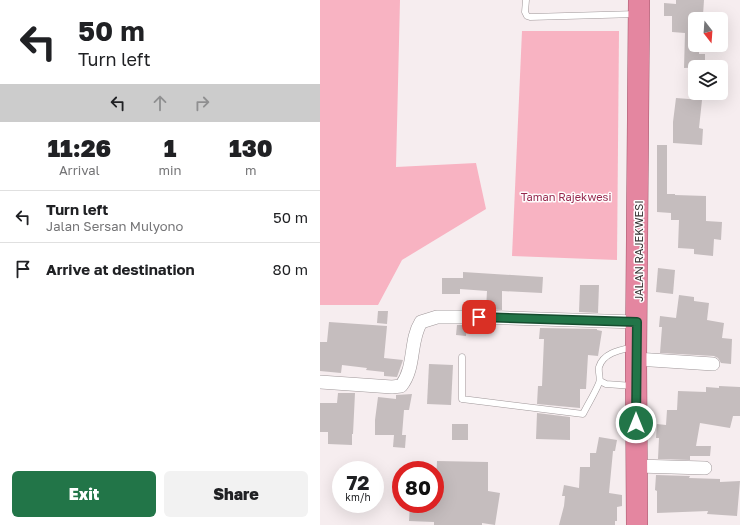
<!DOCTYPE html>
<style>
body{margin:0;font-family:"Golos Text",sans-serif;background:#f2f2f2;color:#202124;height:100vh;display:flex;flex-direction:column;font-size:15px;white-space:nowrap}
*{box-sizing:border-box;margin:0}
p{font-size:13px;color:#757577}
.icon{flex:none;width:22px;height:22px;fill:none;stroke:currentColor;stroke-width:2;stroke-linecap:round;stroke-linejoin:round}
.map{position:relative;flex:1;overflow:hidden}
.sheet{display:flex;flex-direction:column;background:#fff;width:320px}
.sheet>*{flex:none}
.guide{background:#fff;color:#202124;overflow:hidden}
.needle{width:26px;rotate:163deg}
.buttons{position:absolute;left:368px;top:12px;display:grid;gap:8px}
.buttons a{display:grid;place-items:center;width:40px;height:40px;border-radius:6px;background:#fff;box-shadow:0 4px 16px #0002;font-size:20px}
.speed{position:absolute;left:12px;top:461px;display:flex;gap:8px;font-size:20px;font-weight:700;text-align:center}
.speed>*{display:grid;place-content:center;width:52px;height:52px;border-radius:50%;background:#fff;box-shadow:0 4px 16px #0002;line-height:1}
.speed small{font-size:10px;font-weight:400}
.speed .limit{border:6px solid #d22;background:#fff;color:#111}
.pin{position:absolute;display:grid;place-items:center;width:34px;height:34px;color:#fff;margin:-17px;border-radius:8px;box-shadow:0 2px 6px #0006}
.me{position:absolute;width:44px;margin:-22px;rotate:0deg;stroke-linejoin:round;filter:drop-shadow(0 0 3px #0008)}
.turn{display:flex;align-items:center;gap:14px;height:84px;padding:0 12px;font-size:18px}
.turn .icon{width:52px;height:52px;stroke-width:2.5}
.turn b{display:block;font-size:28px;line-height:34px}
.lanes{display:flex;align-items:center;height:38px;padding:0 12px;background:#0003;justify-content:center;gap:20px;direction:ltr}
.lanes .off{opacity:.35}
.eta{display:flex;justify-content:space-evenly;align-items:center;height:68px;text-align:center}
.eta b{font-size:24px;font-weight:800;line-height:28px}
.primary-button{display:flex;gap:8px;margin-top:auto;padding:8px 12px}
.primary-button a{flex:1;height:46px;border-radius:6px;background:#227548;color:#fff;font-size:16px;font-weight:800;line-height:46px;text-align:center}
.primary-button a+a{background:#f2f2f2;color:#202124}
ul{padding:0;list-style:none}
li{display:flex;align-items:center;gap:12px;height:52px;padding:0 12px;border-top:1px solid #e0e0e0}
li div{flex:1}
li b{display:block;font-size:15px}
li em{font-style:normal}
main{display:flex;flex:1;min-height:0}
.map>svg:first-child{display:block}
</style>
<main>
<section class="sheet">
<div class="guide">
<div class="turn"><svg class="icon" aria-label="left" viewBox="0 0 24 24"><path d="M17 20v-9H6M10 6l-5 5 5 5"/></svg><div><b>50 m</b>Turn left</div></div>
<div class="lanes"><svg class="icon" aria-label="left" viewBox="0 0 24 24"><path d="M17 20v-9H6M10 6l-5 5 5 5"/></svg><svg class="icon off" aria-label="ahead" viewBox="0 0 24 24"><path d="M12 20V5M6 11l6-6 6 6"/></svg><svg class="icon off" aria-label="right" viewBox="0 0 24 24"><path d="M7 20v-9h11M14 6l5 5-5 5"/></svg></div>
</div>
<div class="eta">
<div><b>11:26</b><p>Arrival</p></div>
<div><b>1</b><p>min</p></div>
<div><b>130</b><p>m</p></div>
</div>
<ul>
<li><svg class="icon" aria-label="left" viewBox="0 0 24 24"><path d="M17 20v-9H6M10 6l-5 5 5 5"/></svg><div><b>Turn left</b><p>Jalan Sersan Mulyono</p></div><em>50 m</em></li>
<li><svg class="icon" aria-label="arrive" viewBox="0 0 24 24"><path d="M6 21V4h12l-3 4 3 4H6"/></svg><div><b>Arrive at destination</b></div><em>80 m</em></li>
</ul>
<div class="primary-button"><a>Exit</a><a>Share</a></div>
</section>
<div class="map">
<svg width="420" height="525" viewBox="0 0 420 525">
<rect width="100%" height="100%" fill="#f6edef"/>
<g fill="#f8b3c2">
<polygon points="0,0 80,0 76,167 156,163 166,209 82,260 58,305 0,305"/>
<polygon points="202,31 299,31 297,260 192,256"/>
</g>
<g fill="#c5bdbe">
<polygon points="356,0 384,0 383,15 381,15 381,19 375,19 375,45 379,45 379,54 385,54 385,67 364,68 365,33 352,32 352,16 344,16 344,3 356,4"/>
<polygon points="356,98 382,100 379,128 383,129 382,145 353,143 353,122"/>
<polygon points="337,145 347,145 347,194 355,194 355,195 386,196 386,221 402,222 401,240 394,239 393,256 374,254 374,249 358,248 359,220 351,220 351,213 337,212"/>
<polygon points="338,268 355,270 353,294 336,292"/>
<polygon points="143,272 223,277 222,293 182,291 182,310 166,309 167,291 140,289 140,294 122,294 122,278 143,278"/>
<polygon points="260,285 279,285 278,313 259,312"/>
<polygon points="359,295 374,297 374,301 389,303 387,320 404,323 402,338 412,339 411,364 401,363 398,358 394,356 340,353 342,327 339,327 340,316 356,318"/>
<polygon points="58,311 68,311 67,324 57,323"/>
<polygon points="9,322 67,326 64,358 83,360 77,377 64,376 64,372 46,370 47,368 22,365 21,373 0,371 0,342 7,342"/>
<polygon points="137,325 147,325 146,336 136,335"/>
<polygon points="220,328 277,329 277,330 282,331 278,356 268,355 266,389 260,389 260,408 217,404 218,386 222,386 224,339 219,339"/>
<polygon points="109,364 133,365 131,405 107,404"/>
<polygon points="399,386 420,387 420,416 413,416 410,428 380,423 376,446 391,446 390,456 370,456 370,460 338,459 339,438 336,438 337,424 346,425 347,410 357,410 358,391 386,392 386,387 399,388"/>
<polygon points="18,393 35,393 33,434 32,434 32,445 8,444 8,432 0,432 0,403 17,403"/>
<polygon points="92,394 89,410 84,410 82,435 55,435 55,420 58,397 76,399 76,395"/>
<polygon points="217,413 250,417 250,440 216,439"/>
<rect x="132" y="424" width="16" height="16"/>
<polygon points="74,435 86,435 85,448 73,447"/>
<polygon points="279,437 297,440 295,451 293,451 289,493 302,495 302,506 297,507 297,521 295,521 295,525 239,525 244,506 245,496 242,496 244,485 259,488 260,467 270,467 270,453 276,453"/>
<polygon points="117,461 168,462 168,491 180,493 175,525 162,523 162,525 114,525 114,522 89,521 90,504 115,504"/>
<polygon points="336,475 370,476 369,478 400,479 400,482 420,481 417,516 387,514 388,511 337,513 337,491 335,490"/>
</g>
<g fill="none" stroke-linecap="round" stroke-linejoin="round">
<defs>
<g id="service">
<polyline points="206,0 205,12 207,16 210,17 317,14"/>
<path d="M142,357V399L263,414C268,404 275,393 279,383C281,378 278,373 279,367C283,353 300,350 313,347"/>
<polyline points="280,381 286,384 313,386"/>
</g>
<g id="minor">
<polyline points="316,359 393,364"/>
<path d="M0,382L72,387L81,386C96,367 89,341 101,322L117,317H159L317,322"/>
<polyline points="317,466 385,468"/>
</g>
<polyline id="trunk" points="317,525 316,359 319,0"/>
</defs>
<use href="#service" stroke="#9f9799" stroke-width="7"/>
<use href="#minor" stroke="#9f9799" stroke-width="14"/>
<use href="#trunk" stroke="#a3566b" stroke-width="22"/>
<use href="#service" stroke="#fff" stroke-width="6"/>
<use href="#minor" stroke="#fff" stroke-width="13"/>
<use href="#trunk" stroke="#e486a0" stroke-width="21"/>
</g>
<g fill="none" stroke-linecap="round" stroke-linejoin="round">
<defs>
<polyline id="route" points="159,317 317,322 316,423"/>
</defs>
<use href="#route" stroke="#164c2f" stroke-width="10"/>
<use href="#route" stroke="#227548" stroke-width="7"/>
</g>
<g text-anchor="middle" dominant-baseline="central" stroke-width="3" stroke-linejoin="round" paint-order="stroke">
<g font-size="11" fill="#95284d" stroke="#fefcfd">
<text x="246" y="196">Taman Rajekwesi</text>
</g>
<g font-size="11" fill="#383535" stroke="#fefcfd">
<text transform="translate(318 251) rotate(-90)">JALAN RAJEKWESI</text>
</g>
</g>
</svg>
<div class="buttons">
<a><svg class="needle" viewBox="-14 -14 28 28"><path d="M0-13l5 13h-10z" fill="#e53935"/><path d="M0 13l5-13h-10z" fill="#757577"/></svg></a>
<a><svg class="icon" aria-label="layers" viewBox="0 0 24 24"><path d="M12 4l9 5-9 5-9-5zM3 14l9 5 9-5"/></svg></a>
</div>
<div class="speed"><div>72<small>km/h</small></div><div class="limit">80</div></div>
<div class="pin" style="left:159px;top:317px;background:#d93025"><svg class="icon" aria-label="arrive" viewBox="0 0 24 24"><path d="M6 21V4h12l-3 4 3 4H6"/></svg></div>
<svg class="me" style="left:316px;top:423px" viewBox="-20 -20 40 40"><circle r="17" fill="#227548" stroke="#fff" stroke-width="3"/><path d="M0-11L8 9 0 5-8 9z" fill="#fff"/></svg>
</div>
</main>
